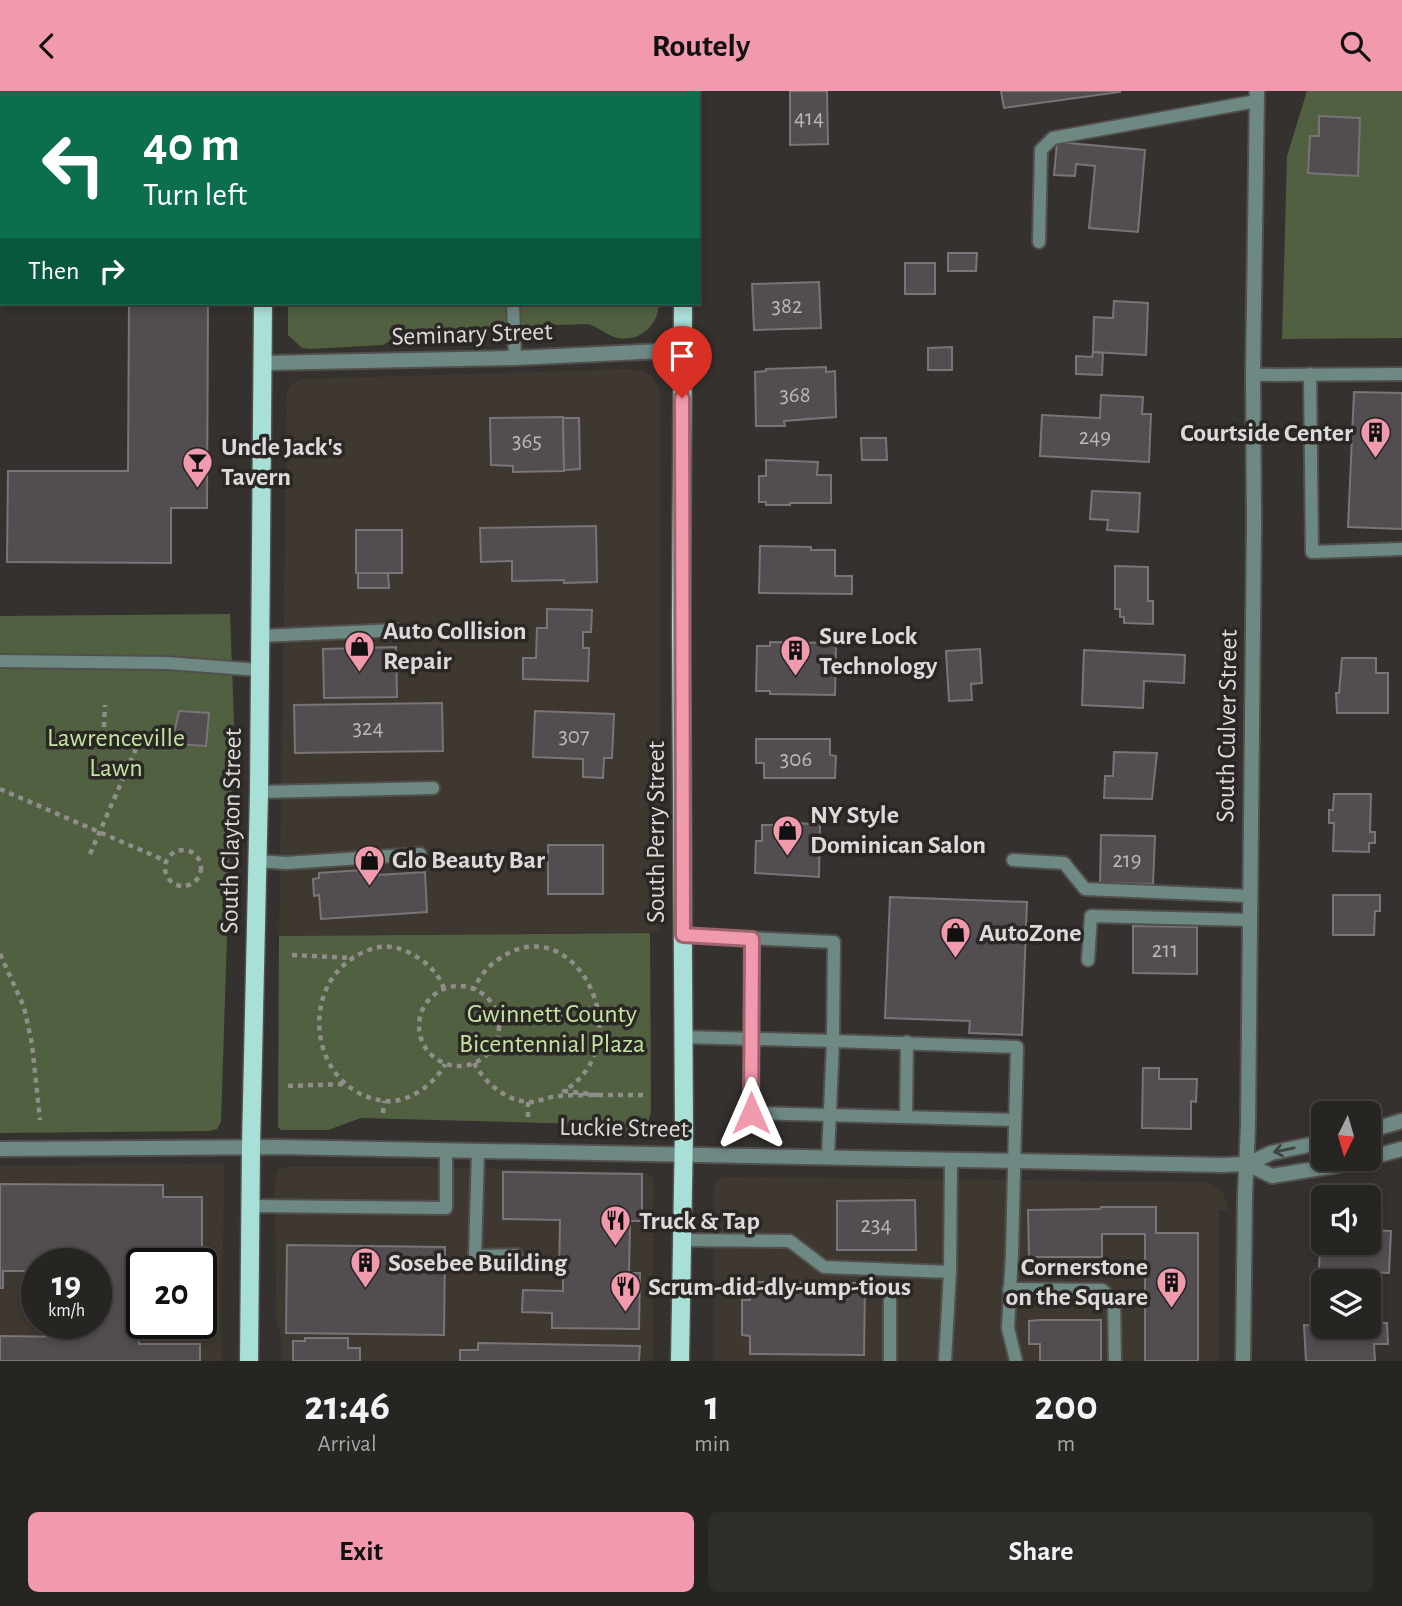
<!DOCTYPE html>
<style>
body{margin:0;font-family:"Alegreya Sans",sans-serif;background:#2f2d2a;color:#f1f3f6;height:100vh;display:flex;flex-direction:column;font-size:26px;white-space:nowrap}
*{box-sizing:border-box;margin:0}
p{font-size:23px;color:#a4a5a5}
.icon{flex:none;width:38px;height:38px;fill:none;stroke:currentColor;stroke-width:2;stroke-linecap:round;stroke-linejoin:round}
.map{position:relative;height:1270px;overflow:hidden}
.details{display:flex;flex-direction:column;background:#272522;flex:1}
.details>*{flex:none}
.banner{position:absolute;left:0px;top:0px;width:700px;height:214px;box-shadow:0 4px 10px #0003,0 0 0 2px #434240;background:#0b6e4f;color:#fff;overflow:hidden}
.needle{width:46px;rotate:185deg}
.buttons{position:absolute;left:1311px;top:1010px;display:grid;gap:14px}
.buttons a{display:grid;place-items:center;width:70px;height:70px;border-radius:10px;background:#272522;box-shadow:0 4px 10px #0003,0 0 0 2px #434240;font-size:35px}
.speed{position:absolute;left:21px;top:1157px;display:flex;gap:14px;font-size:35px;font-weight:700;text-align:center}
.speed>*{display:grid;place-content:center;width:91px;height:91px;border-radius:50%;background:#272522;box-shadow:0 4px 10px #0003,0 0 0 2px #434240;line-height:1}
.speed small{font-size:18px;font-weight:400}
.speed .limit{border:4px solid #111;border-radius:10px;background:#fff;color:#111}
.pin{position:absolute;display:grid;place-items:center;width:60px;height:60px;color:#fff;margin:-72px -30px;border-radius:50% 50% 50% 0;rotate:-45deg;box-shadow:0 0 7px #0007}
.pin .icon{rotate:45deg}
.me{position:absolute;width:77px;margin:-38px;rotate:0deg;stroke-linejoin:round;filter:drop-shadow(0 0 5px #0008)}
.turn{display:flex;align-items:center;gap:24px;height:147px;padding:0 28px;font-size:32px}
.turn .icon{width:91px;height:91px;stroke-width:2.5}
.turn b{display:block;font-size:49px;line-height:60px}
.then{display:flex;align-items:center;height:66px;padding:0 28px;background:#0003;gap:14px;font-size:26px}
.eta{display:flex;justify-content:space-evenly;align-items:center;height:119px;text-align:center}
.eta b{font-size:42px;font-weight:700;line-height:49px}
.cta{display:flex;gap:14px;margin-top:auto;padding:14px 28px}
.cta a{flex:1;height:80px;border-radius:10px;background:#f29aad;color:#111;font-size:28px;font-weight:700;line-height:80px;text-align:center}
.cta a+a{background:#2f2d2a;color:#f1f3f6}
header{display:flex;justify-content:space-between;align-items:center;height:91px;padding:0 28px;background:#f29aad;color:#111;font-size:32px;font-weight:700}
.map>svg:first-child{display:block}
</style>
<header><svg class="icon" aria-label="back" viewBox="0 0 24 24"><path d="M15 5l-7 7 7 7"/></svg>Routely<svg class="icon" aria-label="search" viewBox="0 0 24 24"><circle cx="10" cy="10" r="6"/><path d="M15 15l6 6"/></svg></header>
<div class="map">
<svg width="1402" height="1270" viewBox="0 0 1402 1270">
<rect width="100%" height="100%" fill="#34312e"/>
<g fill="#3f3830" fill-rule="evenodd">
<polygon points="629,278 641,280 653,286 660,301 660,841 279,845 287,301 291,293 301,288"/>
<path d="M221,1073L224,1075L222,1270H0V1074ZM37,1172H96V1232H37ZM142,1172H201V1232H142Z"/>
<polygon points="286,1076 429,1076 643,1081 652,1085 654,1093 653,1270 282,1270 282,1249 276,1229 275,1091 277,1079"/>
<polygon points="722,1086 1206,1091 1223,1100 1228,1119 1219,1119 1219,1270 714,1270 714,1094 716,1089"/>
</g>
<g fill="#506040">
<polygon points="289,0 661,0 289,2"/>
<polygon points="1307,0 1402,0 1402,247 1282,248 1287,65"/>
<path d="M288,212H659C659,233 641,251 618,247C607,245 598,235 587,233L412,239L404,241L383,254L309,258L302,257L288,244Z"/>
<polygon points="230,523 234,629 221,1031 217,1038 208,1040 0,1042 0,525"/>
<path d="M650,842L651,1020C645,1060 605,1045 580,1033L361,1027L328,1039H281L278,1036L279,845Z"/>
</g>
<g fill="#514d51" stroke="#787477" stroke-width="2">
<rect x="131" y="0" width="78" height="2"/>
<polygon points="790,0 827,0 828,53 790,54"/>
<polygon points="1001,0 1120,0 1120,1 1004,17"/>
<polygon points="1319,25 1360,27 1358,85 1308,82 1310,45 1319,45"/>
<polygon points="1057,51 1145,59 1138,141 1089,137 1095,75 1076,73 1075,85 1054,84"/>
<polygon points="948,162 977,162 976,180 948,180"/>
<rect x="905" y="172" width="30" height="31"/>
<polygon points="819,191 821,237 754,239 752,193"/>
<polygon points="1114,210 1148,212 1146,264 1093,261 1094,226 1113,227"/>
<polygon points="129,212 208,212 207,417 171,417 171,472 7,471 8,380 128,380"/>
<polygon points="952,256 952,279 928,279 928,257"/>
<polygon points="1093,261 1103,262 1102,284 1076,283 1076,265 1092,266"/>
<polygon points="826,276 826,281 835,280 836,326 784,330 785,335 756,335 755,281 766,280 766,278"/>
<polygon points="1354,301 1402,302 1402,438 1348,436"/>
<polygon points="1101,304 1143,306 1142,323 1151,323 1149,371 1040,365 1042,324 1100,327"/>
<polygon points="563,326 564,380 513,381 513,375 491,374 490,327"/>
<polygon points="563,327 579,327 580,378 564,379"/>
<polygon points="861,347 886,347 887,369 862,369"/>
<polygon points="766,369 818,371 817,384 831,384 831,412 790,412 790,414 766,414 766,411 759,411 759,385 766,385"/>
<polygon points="1092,400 1140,402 1138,441 1107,439 1108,429 1090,428"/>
<polygon points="596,435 597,491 564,492 564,489 512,490 512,470 481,471 480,437"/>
<rect x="356" y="439" width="46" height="43"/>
<polygon points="760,455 811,456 811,459 835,459 835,485 852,485 852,503 759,502"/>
<polygon points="1115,475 1148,476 1148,510 1153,510 1153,533 1124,532 1124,526 1120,526 1120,518 1115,518"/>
<polygon points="358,482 388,482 389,497 358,497"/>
<polygon points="547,518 592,519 591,541 583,541 583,557 589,557 588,590 523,588 523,567 536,567 537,537 547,537"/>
<polygon points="770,551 836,552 835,604 770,603 770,600 756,600 757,555 770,555"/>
<polygon points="396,556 397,606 324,607 323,558"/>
<polygon points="980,558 982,592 971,593 972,609 949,610 946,560"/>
<polygon points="1084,559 1185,564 1184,592 1144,590 1143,617 1082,614"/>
<polygon points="1342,567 1376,567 1376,582 1388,582 1388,622 1337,622 1336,602 1339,602"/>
<polygon points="442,612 443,660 295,662 294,614"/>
<polygon points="179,620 209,622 206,655 177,653 177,643 174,643"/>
<polygon points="535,620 614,623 612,667 604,667 603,687 583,686 583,668 533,666"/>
<polygon points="756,648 830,648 830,664 836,665 835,687 764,687 764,672 756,672"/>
<polygon points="1114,661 1157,662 1152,708 1104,707 1105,685 1113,685"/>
<polygon points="1334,703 1371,703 1370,741 1375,741 1375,752 1369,752 1369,761 1333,760 1334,732 1329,732 1329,719 1333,719"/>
<polygon points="777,730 820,734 819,786 755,782 756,750 762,750 762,734 777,734"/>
<polygon points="1101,744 1155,745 1153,793 1100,792"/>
<rect x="548" y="754" width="55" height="49"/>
<polygon points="362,779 362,785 425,781 427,821 321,828 319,804 314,805 313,788 319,787 319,782"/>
<polygon points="1333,804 1380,804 1380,820 1375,820 1374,844 1333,844"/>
<polygon points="890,806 1027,811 1022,944 969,942 970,930 885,927"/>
<polygon points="1133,835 1197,836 1197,883 1133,882"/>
<polygon points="1143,977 1159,977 1159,988 1197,988 1196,1011 1191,1010 1191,1038 1142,1037"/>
<polygon points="503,1081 642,1083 642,1130 630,1130 629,1182 640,1182 639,1238 552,1237 552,1222 522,1221 523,1199 563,1200 563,1186 559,1185 560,1129 503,1128"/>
<polygon points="0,1093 163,1094 163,1106 202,1106 202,1166 159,1166 159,1172 142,1172 142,1184 139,1184 139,1253 200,1253 200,1270 0,1270 0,1245 74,1246 74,1232 96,1232 96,1172 37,1172 37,1180 3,1180 3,1197 0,1197"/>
<polygon points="915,1109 916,1159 837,1159 837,1110"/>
<polygon points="1101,1116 1156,1116 1156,1142 1198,1142 1198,1270 1145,1270 1145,1143 1102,1143 1102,1166 1029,1166 1028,1119 1100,1118"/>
<polygon points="1321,1136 1323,1137 1323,1152 1368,1152 1368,1139 1391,1140 1389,1182 1319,1178"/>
<polygon points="287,1154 445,1156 444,1244 286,1242"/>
<polygon points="750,1191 865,1192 864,1264 750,1263 750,1245 742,1244 742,1209 750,1209"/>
<polygon points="1040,1229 1101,1229 1101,1270 1040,1270 1040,1253 1029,1253 1029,1230"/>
<polygon points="1368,1232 1387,1232 1388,1253 1374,1253 1375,1270 1306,1270 1304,1234 1368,1236"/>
<polygon points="305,1247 348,1247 348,1257 360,1257 360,1270 293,1270 293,1250 305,1250"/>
<polygon points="478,1252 640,1255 639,1270 460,1270 460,1259 478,1259"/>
</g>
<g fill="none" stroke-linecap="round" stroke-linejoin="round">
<defs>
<g id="service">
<polyline points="1039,151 1041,59 1053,47 1257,10"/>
<polyline points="513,212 515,267"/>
<polyline points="1310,283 1312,461 1402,458"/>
<polyline points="1253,284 1402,283"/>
<polyline points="260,545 397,539"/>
<polyline points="0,570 167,572 260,579"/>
<polyline points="259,701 433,697"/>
<polyline points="1013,769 1064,772 1085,798 1250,805"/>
<polyline points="257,770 286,772 420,763"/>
<polyline points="683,844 834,851 833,950 1017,956 1012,1162 1008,1237 1016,1270"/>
<polyline points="752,848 751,1022 1014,1029"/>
<polyline points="1088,869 1091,825 1249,829"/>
<polyline points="684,946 833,950 828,1065"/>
<polyline points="906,1026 907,951"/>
<polyline points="478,1060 475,1165 516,1164"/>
<polyline points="251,1115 446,1117 446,1059"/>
<polyline points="682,1149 790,1150 824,1176 950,1181"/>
<polyline points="1009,1198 1102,1199 1114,1210 1115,1270"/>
<polyline points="890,1209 890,1270"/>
<polyline points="945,1270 950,1181 951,1069"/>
</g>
<polyline id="minor" points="263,272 515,267 683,259"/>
<g id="tertiary">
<polyline points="1368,1040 1402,1030"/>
<polyline points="0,1058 279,1056 1222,1074 1247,1073 1271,1062 1323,1051"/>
<polyline points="1368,1067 1402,1058"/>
<polyline points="1247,1073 1272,1085 1334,1075 1365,1068"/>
<polyline points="1243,1270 1245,1104 1248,1035 1254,433 1253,284 1257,0"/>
</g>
<g id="primary">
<polyline points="264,2 264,0"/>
<polyline points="683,2 683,0"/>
<polyline points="249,1270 251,1055 259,701 263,212"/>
<polyline points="680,1270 684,1039 681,536 683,212"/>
</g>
</defs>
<use href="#service" stroke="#52504d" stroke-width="16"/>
<use href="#minor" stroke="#52504d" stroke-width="18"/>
<use href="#tertiary" stroke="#52504d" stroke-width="18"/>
<use href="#primary" stroke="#52504d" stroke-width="21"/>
<g stroke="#908d8b" stroke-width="4.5" stroke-dasharray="5 5" stroke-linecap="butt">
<polyline points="352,2 352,0"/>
<polyline points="104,636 105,614"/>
<polyline points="0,698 166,770"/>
<circle cx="183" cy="777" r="18"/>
<polyline points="90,763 142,644 177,645"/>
<polyline points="0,863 24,916 32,953 40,1029"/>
<polyline points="292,864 354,867"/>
<circle cx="459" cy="935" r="40"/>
<path d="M444,898C438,880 424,869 408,861C393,854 381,854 366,860C295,889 308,1000 384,1010C408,1013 435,993 445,973"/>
<path d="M474,972C485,992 508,1012 532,1011C541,1010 550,1005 559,1005C572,1004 585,1004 598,1004L564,1000C642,952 577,817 502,866C489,874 480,884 474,898"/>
<polyline points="288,995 345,993"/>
<polyline points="598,1004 644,1004"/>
<polyline points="528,1011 528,1027"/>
<polyline points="383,1022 384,1010"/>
</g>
<use href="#service" stroke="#6e8984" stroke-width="12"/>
<use href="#minor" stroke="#6e8984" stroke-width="14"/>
<use href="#tertiary" stroke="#6e8984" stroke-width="14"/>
<use href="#primary" stroke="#a8e0d7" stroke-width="18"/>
</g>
<defs><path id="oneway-shaft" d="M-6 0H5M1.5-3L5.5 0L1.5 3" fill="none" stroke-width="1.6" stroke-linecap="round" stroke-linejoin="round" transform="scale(1.75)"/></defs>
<use stroke="#3e4441" href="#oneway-shaft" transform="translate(1284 1059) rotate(168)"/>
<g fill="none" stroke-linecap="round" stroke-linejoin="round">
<defs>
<polyline id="route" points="682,307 683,844 752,848 751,1022"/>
</defs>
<use href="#route" stroke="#9d6470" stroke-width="18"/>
<use href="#route" stroke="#f29aad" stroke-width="12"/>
</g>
<defs>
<symbol id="building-pin" viewBox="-11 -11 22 30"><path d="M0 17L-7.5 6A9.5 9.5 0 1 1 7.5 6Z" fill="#f29aad" stroke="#2a2724"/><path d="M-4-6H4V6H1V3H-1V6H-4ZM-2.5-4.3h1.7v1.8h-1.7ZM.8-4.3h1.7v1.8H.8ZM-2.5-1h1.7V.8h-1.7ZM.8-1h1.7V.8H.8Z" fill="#111"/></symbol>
<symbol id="bar-pin" viewBox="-11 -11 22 30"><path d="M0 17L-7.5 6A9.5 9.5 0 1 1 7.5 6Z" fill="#f29aad" stroke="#2a2724"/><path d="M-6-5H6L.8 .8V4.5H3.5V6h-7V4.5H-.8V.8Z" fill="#111"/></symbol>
<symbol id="shop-pin" viewBox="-11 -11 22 30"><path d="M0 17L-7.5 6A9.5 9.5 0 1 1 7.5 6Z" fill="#f29aad" stroke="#2a2724"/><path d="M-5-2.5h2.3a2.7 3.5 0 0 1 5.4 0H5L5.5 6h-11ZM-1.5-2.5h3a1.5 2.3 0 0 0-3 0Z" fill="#111"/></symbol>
<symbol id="restaurant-pin" viewBox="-11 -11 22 30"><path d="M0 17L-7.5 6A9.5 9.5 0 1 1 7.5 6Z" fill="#f29aad" stroke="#2a2724"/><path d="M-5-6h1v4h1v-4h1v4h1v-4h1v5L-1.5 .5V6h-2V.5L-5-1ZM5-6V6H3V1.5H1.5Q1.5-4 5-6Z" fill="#111"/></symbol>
</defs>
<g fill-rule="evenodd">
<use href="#building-pin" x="1358" y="324" width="35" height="47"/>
<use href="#bar-pin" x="180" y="354" width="35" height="47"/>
<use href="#shop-pin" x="342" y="538" width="35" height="47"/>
<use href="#building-pin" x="778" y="542" width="35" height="47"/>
<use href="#shop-pin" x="770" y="722" width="35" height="47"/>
<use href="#shop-pin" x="352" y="752" width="35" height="47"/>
<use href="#shop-pin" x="938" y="824" width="35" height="47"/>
<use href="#restaurant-pin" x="598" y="1112" width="35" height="47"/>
<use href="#building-pin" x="348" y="1154" width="35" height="47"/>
<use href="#building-pin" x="1154" y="1174" width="35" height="47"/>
<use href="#restaurant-pin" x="608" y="1178" width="35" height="47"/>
</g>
<g text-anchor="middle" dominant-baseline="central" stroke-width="7" stroke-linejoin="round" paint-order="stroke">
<g font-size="23" fill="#bab8b7">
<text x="809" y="27">414</text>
<text x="787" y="215">382</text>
<text x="795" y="304">368</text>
<text x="1095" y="346">249</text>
<text x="527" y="350">365</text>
<text x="368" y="637">324</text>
<text x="574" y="645">307</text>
<text x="796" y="668">306</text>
<text x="1127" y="769">219</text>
<text x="1165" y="859">211</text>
<text x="876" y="1134">234</text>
</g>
<g font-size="26" fill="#dddbd9" stroke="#2a2724">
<text transform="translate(472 243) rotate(-2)">Seminary Street</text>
<text transform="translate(1227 635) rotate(-89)">South Culver Street</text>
<text transform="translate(231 740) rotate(-89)">South Clayton Street</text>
<text transform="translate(656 741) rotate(-90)">South Perry Street</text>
<text transform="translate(624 1037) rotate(1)">Luckie Street</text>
</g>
<g font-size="26" font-weight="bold" fill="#dddbd9" stroke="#2a2724" text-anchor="start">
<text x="1353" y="342" text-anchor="end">Courtside Center</text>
<text x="221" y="356">Uncle Jack's<tspan x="221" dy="30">Tavern</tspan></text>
<text x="383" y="540">Auto Collision<tspan x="383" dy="30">Repair</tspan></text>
<text x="819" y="545">Sure Lock<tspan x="819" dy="30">Technology</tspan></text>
<text x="810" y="724">NY Style<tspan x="810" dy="30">Dominican Salon</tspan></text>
<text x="392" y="769">Glo Beauty Bar</text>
<text x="979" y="842">AutoZone</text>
<text x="639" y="1130">Truck &amp; Tap</text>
<text x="388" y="1172">Sosebee Building</text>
<text x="1148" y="1176" text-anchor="end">Cornerstone<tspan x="1148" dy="30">on the Square</tspan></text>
<text x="648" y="1196">Scrum-did-dly-ump-tious</text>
</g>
<g font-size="26" fill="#c3e59f" stroke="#2a2724">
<text x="116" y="647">Lawrenceville<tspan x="116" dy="30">Lawn</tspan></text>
<text x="552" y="923">Gwinnett County<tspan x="552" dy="30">Bicentennial Plaza</tspan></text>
</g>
</g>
</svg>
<div class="buttons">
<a><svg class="needle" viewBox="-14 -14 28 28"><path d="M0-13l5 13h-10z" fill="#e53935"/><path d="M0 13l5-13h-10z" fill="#a4a5a5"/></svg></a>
<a><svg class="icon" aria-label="sound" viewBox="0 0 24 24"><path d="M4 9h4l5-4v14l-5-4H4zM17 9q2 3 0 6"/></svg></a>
<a><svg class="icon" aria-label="layers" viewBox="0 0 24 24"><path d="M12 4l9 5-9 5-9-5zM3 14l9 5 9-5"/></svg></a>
</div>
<div class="speed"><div>19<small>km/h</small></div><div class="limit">20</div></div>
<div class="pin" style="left:682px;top:307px;background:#d93025"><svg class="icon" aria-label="arrive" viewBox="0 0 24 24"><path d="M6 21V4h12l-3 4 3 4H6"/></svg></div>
<svg class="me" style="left:751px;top:1022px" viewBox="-20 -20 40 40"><path d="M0-17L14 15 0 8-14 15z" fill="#f29aad" stroke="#fff" stroke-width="4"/></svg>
<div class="banner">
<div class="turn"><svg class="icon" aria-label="left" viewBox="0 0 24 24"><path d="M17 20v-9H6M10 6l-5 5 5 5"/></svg><div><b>40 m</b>Turn left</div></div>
<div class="then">Then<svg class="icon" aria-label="right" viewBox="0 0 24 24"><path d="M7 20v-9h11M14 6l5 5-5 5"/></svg></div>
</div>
</div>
<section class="details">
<div class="eta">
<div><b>21:46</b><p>Arrival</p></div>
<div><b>1</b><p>min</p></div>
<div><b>200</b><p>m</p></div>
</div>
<div class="cta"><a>Exit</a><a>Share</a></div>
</section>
